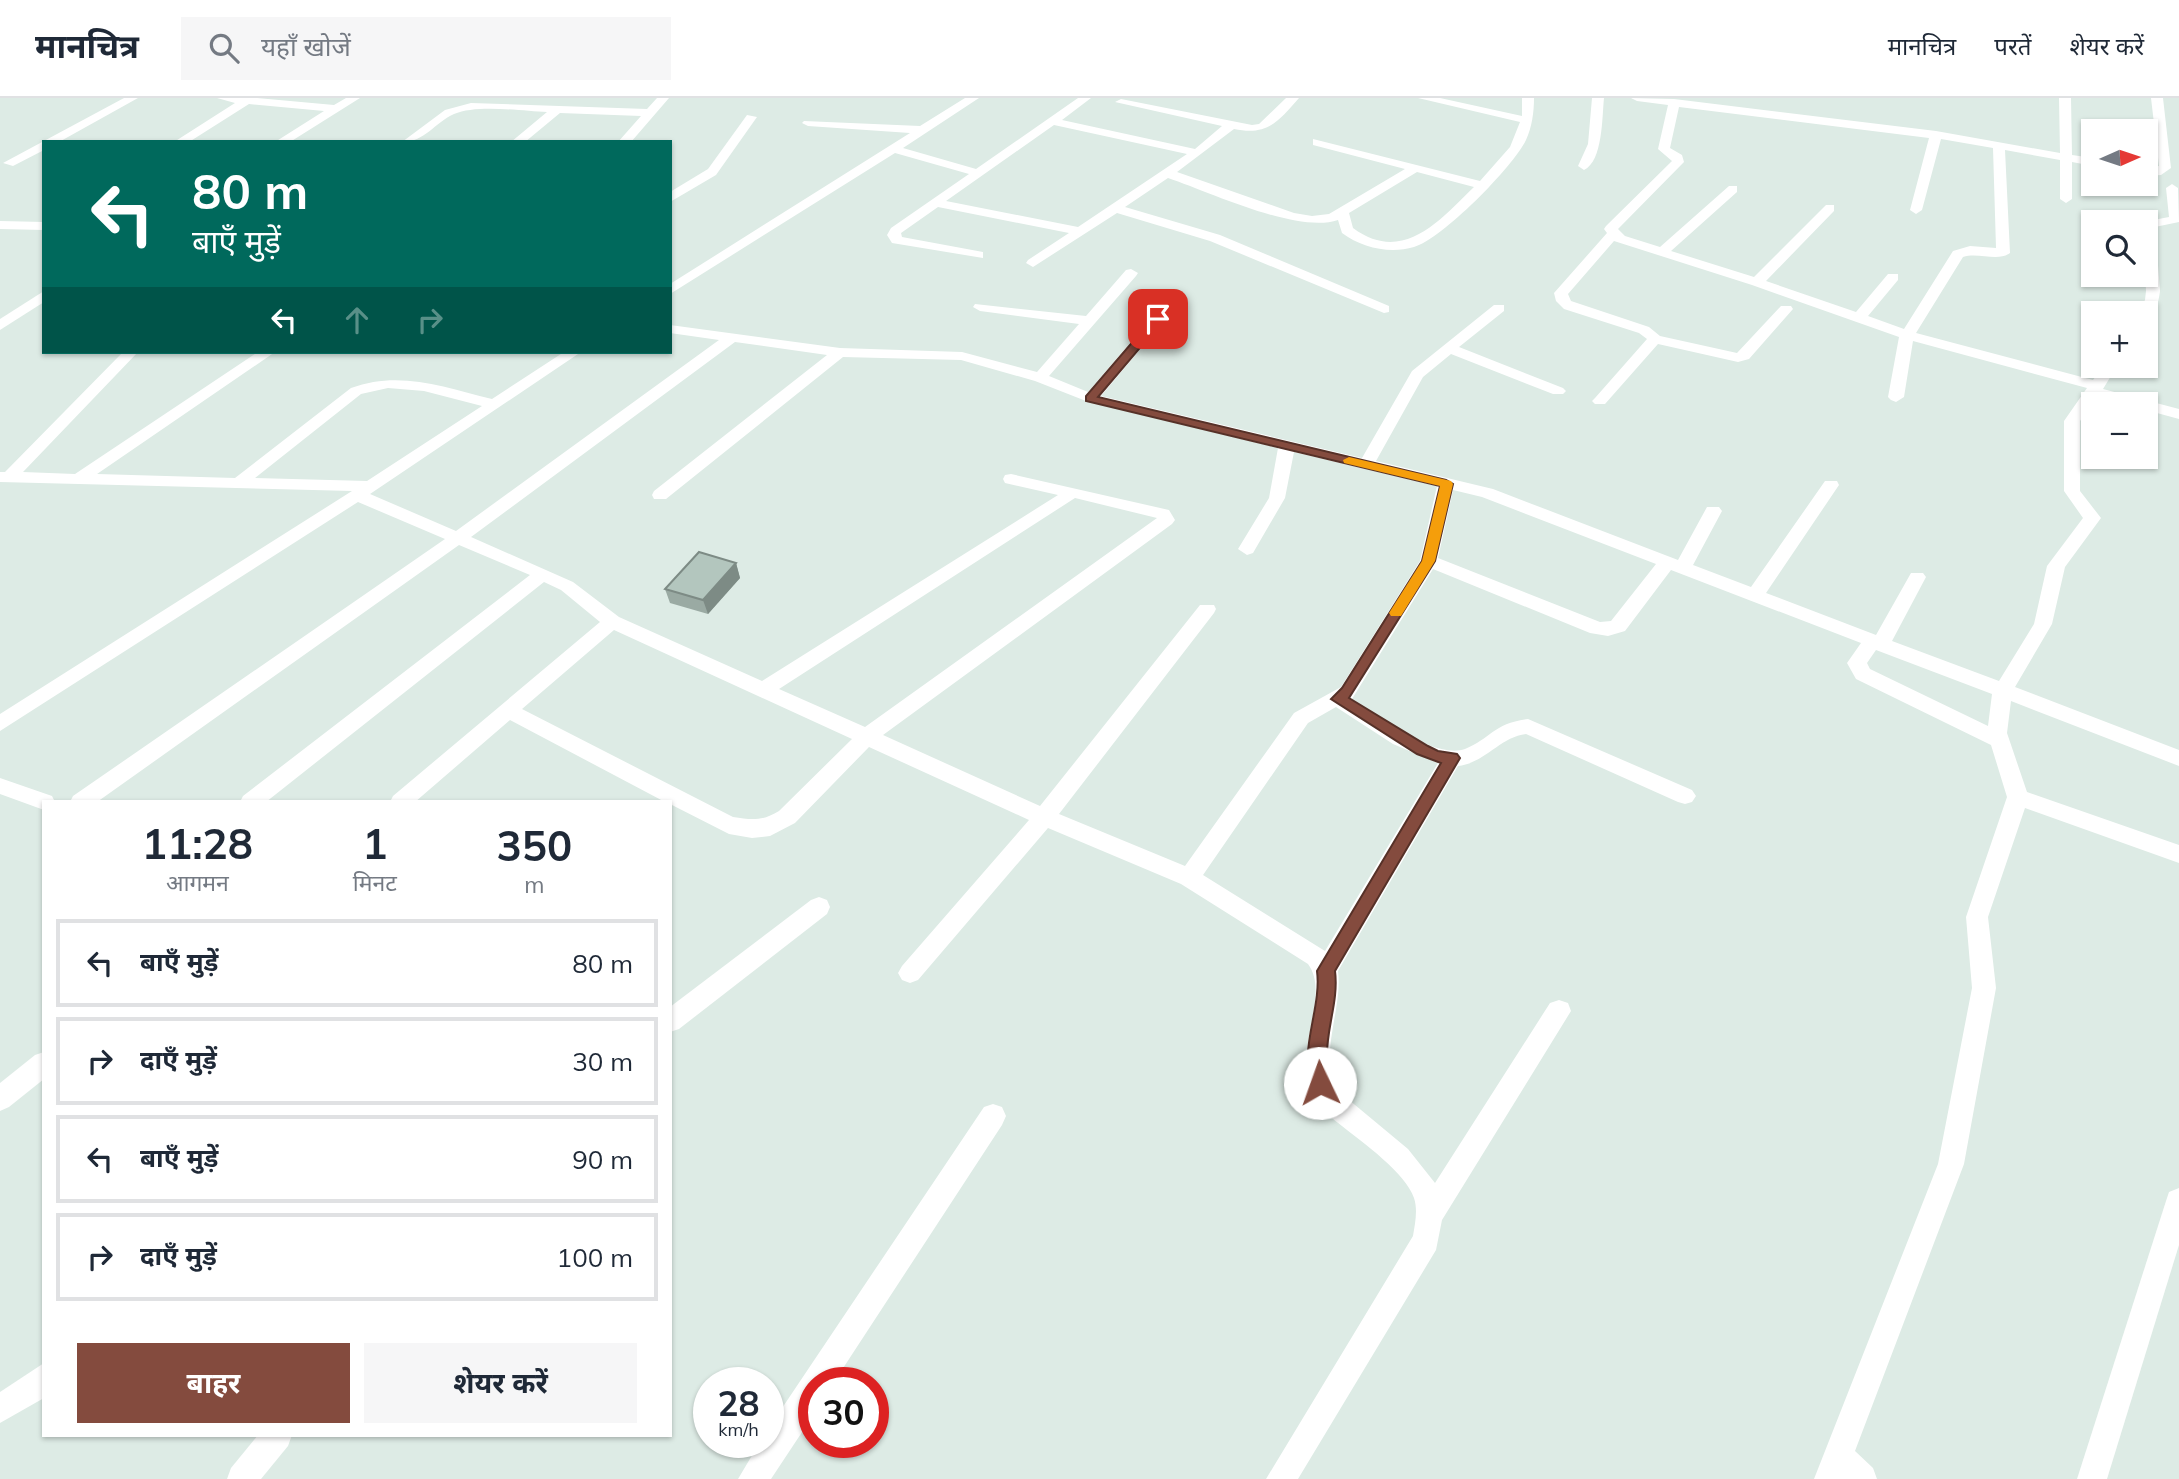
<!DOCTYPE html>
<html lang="hi">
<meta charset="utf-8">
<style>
body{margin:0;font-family:Mulish,"Noto Sans Devanagari",sans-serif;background:#f6f6f7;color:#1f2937;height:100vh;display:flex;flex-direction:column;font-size:26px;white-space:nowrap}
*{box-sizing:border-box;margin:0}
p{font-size:23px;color:#747a83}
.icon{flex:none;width:38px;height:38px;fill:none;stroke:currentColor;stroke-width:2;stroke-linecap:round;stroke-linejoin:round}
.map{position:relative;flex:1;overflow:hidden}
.sheet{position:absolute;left:42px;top:702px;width:630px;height:637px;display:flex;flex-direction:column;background:#fff;border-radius:0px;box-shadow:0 2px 5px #0004}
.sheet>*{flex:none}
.top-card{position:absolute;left:42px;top:42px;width:630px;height:214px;border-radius:0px;box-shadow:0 2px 5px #0004;background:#00695c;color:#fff;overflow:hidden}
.needle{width:46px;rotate:87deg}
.fabs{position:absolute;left:2081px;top:21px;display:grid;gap:14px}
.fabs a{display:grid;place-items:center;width:77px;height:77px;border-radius:0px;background:#fff;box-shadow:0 2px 5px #0004;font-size:35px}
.speed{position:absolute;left:693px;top:1269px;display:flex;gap:14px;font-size:35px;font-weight:700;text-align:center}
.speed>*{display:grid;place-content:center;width:91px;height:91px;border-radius:50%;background:#fff;box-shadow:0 2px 5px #0004;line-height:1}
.speed small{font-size:18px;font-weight:400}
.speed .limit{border:10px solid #d22;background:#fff;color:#111}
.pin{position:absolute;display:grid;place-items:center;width:60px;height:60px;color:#fff;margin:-30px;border-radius:14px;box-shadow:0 4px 10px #0006}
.me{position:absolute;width:77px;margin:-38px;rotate:357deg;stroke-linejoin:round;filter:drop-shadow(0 0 5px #0008)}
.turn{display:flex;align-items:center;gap:24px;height:147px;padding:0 35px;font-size:32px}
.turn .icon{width:91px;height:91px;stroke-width:2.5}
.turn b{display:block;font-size:49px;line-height:60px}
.lanes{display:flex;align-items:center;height:66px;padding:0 35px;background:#0003;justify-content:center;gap:35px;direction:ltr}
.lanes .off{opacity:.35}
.eta{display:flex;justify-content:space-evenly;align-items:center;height:119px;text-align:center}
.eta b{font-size:42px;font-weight:700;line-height:49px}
.action{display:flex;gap:14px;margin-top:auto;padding:14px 35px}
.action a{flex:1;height:80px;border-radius:0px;background:#844b3e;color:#fff;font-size:28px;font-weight:700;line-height:80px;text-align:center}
.action a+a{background:#f6f6f7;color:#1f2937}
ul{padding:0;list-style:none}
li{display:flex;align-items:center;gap:21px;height:88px;margin:0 14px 10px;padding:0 21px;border:4px solid #e0e1e3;border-radius:0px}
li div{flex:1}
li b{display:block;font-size:26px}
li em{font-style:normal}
header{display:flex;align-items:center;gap:42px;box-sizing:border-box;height:98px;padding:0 35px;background:#fff;border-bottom:2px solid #e0e1e3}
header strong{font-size:33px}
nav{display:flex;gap:38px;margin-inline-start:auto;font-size:24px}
.search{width:490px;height:63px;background:#f6f6f7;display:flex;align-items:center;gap:18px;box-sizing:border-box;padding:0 24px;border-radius:0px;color:#747a83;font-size:26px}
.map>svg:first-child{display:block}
</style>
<header>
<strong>मानचित्र</strong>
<div class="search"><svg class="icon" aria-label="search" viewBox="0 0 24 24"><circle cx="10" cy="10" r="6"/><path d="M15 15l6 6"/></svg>यहाँ खोजें</div>
<nav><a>मानचित्र</a><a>परतें</a><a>शेयर करें</a></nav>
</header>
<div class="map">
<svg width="2179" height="1381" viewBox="0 0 2179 1381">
<rect width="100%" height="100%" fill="#ddebe5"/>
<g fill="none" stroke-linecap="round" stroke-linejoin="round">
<g fill="#fff" fill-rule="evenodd">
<polygon points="124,0 138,0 59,44 44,44 44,52 13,68 3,65"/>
<polygon points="217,0 257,0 334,7 346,0 360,0 290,44 275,44 324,13 249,6 189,44 174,44 235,5"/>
<path d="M657,0H669L631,44H618L641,18L560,15L525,44H511L547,14C521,13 477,6 454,16C434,25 425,44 402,44L445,12L471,5L647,11Z"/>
<path d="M965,0H979L903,50L976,71L1078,0H1091L1062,22L1195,51L1222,28L1115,4L1121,1L1252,27L1259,26L1286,0H1299C1278,24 1267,38 1234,31L1177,74L1294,115L1312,118L1329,116L1405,71L1313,47V41L1480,83L1510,49L1520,24L1418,0H1440L1522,18V0H1534C1534,14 1532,29 1526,42C1513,69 1442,141 1414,149C1390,156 1362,150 1342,135L1338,122C1297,136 1210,94 1168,80L1125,109L1220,137L1389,208V214L1384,215L1210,143L1117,115L1033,169L1026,165L1028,162L1069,135L938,109L901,135L902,139L983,154V160L892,145L887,137L891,130L969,76L895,55L670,196V186L910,35L808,28L802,25L804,23L920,28ZM1054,27L1187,56L1078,129L946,103ZM1417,74L1474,89C1440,122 1403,167 1353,130L1349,115Z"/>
<path d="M1592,0H1604C1602,19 1603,63 1584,72L1578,68L1588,46Z"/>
<path d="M1631,0L1674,1L1936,33L2060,55L2059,0H2071L2072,57L2093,60V68L2072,64V101L2066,105L2060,101V62L2005,52L2010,155C1998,164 1978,154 1963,159L1916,235L2093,282L2103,268H2117L2103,291L2179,311V321L2146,312V306H2126L2097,299L2080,323V393L2101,420L2065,469L2052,526L2015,589L2179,652V668L2011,603L2007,635L2027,694L2179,747V765L2025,710L1988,819L1996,890L1964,1066L1855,1353L1873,1370L1877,1381H1814L1938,1066L1972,890L1966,819L2007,699L1991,647L1856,581L1847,565L1861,545L1671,472L1625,533L1608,538L1590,535L1433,471L1352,601C1377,617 1434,662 1465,651C1490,641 1494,625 1528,621L1692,692L1696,698L1692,704L1685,706L1678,704L1526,636C1500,639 1485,665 1458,668L1338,873C1343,911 1318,956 1337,992L1408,1051L1435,1085L1550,905L1559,902L1568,905L1571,913L1442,1122L1436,1152L1298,1381H1266L1413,1138C1415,1126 1418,1112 1414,1100C1406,1075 1362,1044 1342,1028C1334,1021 1323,1015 1318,1006C1286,959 1333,900 1308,866L1181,786L1048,730L918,882L910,885L902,882L898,875L902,868L1029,722L869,649L795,725L770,738L752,740L729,736L670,706V704H665L510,622L415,704H390L393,698L600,524L561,492L544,484L266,704H240L243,698L530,477L459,447L97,704H70L73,698L445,441L358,404L0,633V616L352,393L0,384V374H5L123,254H138L23,374L75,376L258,254H275L97,376L235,380L351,290C399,272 444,289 492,301L564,254H581L370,396L456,433L719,242L670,235V227L840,250L962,254L1037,274L1079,226L980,213L973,209L975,206L1086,218L1126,172L1131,171L1138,175L1136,178L1049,278L1088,294L1170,198H1180V204L1101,298L1362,360L1412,273L1494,207H1504V213L1459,249L1563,290L1566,293L1563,296H1553L1451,256L1423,279L1376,363L1493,391L1678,462L1707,409H1719L1722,413L1693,467L1751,489L1825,383H1837L1839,387L1766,495L1876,537L1911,475H1923L1926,479L1892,543L1999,583L2034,526L2047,468L2083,420L2064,393V323L2087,290L1913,243L1904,299L1896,304L1891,302L1888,299L1899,239L1752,187L1614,143L1568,196L1571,203L1649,229L1660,238L1737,255L1781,208H1791L1793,211L1749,261L1738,264L1658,246L1605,306H1595L1592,303L1595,300L1647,241L1639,235L1564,211L1556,203L1554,195L1607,135L1604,131L1606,128L1672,63L1658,51L1668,7L1637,3ZM1679,9L1929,40L1910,112L1916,116L1922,112L1941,41L1993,50L1996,150L1970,148L1953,153L1904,231L1868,218L1898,182V176H1888L1856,214L1766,183L1834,113V107H1826L1754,179L1671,153L1737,94V88H1729L1660,149L1625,138L1618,131L1684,64L1682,57L1670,50ZM735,244L827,257L654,393L652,397L654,401H666L843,259L961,262L1035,283L1086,303L1278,350L1269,400L1238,451L1247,457L1253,455L1285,400L1294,354L1437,388L1420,463L1341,589L1294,615L1185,768L1059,716L1214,515L1216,511L1214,507H1200L1040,708L883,637L1172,426L1175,422L1169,412L1011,376L1005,377L1003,381L1005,385L1058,397L762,583L619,519L573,484L471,439ZM388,290L424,293L482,308L367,383L255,380L361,296ZM1453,392L1482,399L1656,466L1611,523L1600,524L1438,460ZM1075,400L1157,420L865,629L779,591ZM614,532L852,641L779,713C763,723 752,722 733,719L522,611ZM1876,552L1992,596L1988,628L1870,571L1867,565ZM1336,609L1393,646L1438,665L1325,853L1203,777L1308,625Z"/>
<polygon points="2151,0 2163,0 2171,70 2161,77 2146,78 2146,70 2159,68"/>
<polygon points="747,17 757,19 716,77 670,104 670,94 708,71"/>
<path d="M2172,86L2178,90L2179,124L2155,129L2160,193C2159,202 2156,217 2146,219V215H2138L2145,202L2146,193L2143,124L2169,119L2166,90Z"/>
<polygon points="0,123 44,124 44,132 0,131"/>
<polygon points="44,193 44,204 0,232 0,221"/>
<polygon points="0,680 52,698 55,704 44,704 44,712 0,696"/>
<polygon points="819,799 827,802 830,809 827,816 679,931 670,934 670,909 811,802"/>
<polygon points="44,954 44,981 9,1009 0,1013 0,985 35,957"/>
<polygon points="993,1006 1002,1009 1006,1018 1002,1027 834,1284 814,1284 814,1316 771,1381 738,1381 760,1344 768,1344 768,1331 984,1009"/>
<polygon points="2179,1090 2179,1147 2107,1381 2077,1381 2166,1103 2169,1094"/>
<polygon points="44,1265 44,1300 0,1325 0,1294"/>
<polygon points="258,1337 292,1337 288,1348 261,1381 227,1381 231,1370"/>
</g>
</g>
<polygon fill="#9aaaa3" points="736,465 740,480 708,516 670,505 665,491"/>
<polygon fill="#7d8b85" points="736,465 740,480 708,516 703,502"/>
<polygon fill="#b3c6be" stroke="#7d8b85" stroke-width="2" points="699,454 736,465 703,502 665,491"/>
<path fill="#844b3e" stroke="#563128" stroke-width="2" d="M1158,218L1162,219V224L1098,299L1446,382L1453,386L1435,463L1349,600L1428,648L1438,653L1457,656L1460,660L1335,873C1339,904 1325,933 1327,963C1327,973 1331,982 1327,991L1320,994L1313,991C1297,954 1322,911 1317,873L1441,665L1417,656L1331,601L1342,590L1422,463L1440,388L1086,303V298L1154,219Z"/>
<polygon fill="#f59e0b" points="1349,359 1451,383 1453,386 1435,463 1401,518 1391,518 1389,515 1422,463 1440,388 1344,365 1343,362"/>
</svg>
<div class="fabs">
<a><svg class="needle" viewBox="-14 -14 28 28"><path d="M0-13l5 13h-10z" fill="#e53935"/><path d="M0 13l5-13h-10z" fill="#747a83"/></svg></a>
<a><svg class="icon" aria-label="search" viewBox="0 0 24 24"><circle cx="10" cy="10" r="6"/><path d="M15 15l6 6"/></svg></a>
<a>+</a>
<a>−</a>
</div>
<div class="speed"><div>28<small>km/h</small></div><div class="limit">30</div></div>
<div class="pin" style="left:1158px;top:221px;background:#d93025"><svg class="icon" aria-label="arrive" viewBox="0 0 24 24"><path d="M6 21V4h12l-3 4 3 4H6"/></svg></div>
<svg class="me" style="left:1320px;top:985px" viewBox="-20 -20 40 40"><circle r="19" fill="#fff"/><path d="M0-13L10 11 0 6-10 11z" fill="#844b3e"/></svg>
<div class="top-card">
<div class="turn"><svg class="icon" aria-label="left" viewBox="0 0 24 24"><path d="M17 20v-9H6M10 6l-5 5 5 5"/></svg><div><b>80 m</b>बाएँ मुड़ें</div></div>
<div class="lanes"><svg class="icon" aria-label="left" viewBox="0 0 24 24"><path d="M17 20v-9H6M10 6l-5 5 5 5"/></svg><svg class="icon off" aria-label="ahead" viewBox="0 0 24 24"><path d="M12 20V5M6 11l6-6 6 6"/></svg><svg class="icon off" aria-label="right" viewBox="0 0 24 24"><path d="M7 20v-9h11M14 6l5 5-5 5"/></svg></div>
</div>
<section class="sheet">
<div class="eta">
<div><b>11:28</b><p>आगमन</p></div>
<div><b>1</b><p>मिनट</p></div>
<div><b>350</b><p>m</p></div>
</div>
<ul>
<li><svg class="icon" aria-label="left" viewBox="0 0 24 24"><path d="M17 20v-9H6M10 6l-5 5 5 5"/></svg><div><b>बाएँ मुड़ें</b></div><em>80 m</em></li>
<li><svg class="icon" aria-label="right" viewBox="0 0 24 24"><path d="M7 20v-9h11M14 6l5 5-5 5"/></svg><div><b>दाएँ मुड़ें</b></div><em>30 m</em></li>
<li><svg class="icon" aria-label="left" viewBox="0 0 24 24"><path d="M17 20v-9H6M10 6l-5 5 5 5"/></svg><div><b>बाएँ मुड़ें</b></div><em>90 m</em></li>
<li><svg class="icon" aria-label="right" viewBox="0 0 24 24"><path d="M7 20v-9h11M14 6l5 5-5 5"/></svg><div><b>दाएँ मुड़ें</b></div><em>100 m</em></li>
</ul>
<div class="action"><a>बाहर</a><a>शेयर करें</a></div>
</section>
</div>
